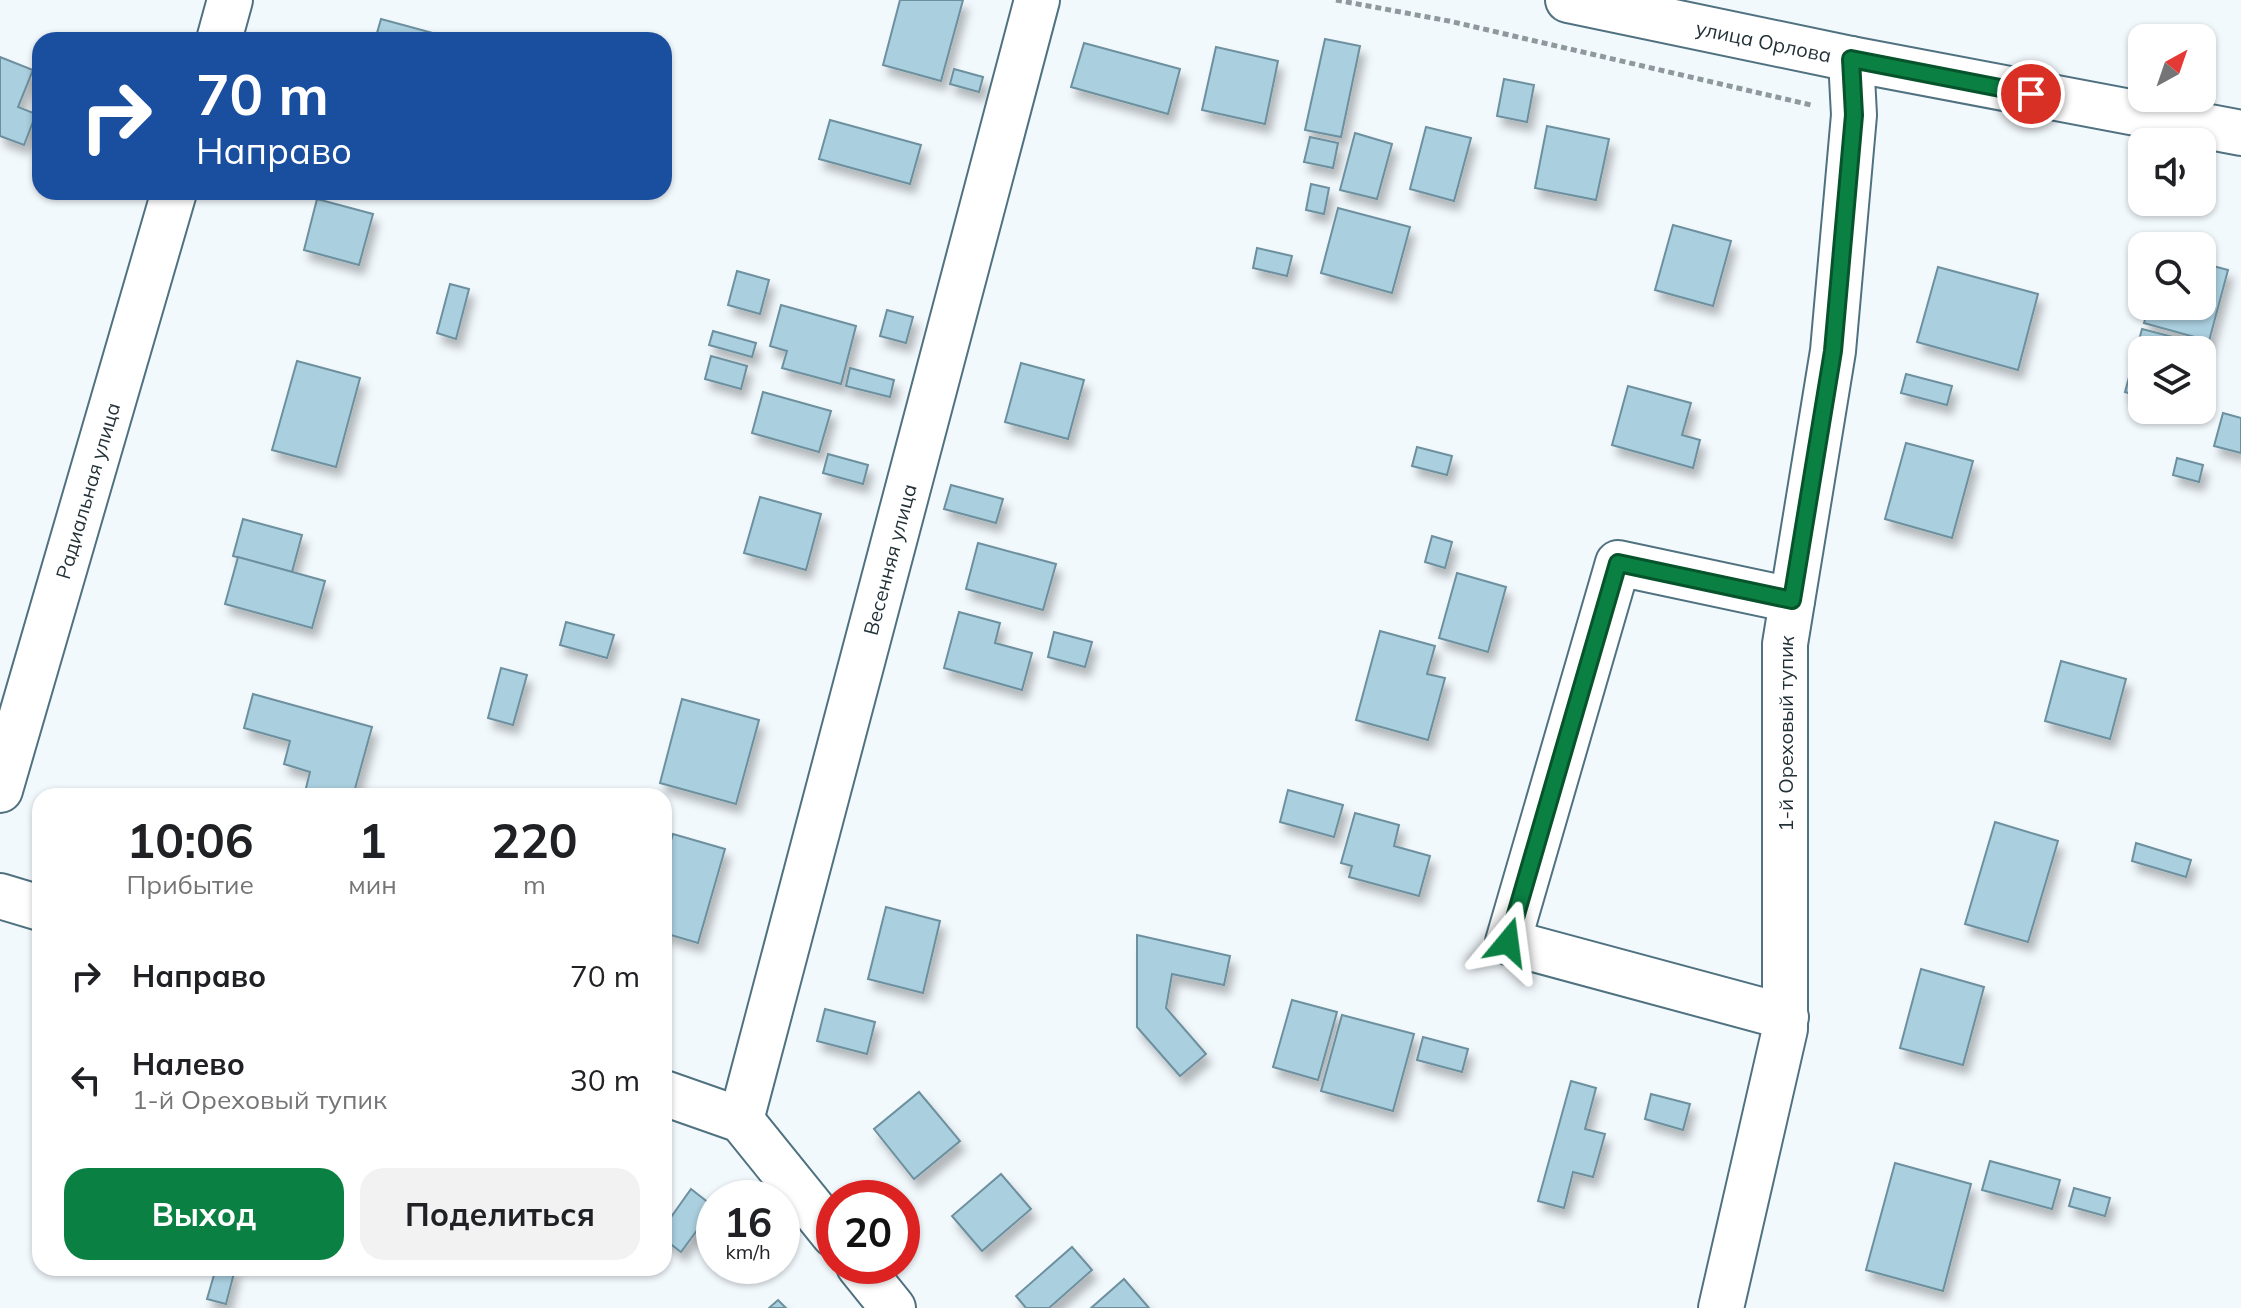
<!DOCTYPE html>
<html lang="ru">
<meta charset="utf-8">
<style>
body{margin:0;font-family:Mulish,sans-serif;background:#f2f2f2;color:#202124;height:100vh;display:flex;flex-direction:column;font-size:30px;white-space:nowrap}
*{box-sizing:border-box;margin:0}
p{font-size:26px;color:#757577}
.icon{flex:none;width:44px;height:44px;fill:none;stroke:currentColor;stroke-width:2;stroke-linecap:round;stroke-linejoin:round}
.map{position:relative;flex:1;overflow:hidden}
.panel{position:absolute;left:32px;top:788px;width:640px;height:488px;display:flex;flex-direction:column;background:#fff;border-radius:24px;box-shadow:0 2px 6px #0004}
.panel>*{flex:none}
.hud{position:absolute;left:32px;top:32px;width:640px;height:168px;border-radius:24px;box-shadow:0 2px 6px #0004;background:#1a4fa0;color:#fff;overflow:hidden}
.needle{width:52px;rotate:40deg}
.controls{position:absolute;left:2128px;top:24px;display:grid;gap:16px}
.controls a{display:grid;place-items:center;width:88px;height:88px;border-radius:16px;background:#fff;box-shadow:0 2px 6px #0004;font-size:40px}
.speed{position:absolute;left:696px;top:1180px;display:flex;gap:16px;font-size:40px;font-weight:700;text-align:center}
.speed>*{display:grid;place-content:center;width:104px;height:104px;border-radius:50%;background:#fff;box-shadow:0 2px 6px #0004;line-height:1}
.speed small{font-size:20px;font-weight:400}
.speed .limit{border:12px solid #d22;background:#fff;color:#111}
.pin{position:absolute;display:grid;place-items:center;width:68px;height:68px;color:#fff;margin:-34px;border:4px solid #fff;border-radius:50%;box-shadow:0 2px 8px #0007}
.me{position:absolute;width:88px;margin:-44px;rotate:16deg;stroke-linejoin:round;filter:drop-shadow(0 0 6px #0008)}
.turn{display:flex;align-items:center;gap:28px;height:168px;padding:0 32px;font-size:36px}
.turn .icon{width:104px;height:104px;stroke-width:2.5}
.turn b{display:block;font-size:56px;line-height:68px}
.eta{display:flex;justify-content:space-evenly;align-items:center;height:136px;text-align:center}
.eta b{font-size:48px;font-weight:700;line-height:56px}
.button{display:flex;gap:16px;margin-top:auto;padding:16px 32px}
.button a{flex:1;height:92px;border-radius:24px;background:#0b8043;color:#fff;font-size:32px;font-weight:700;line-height:92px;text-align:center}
.button a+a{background:#f2f2f2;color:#202124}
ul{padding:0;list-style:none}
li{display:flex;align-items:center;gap:24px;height:104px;padding:0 32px}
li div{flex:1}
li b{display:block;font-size:30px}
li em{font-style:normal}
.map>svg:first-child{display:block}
</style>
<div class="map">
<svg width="2241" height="1308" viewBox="0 0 2241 1308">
<defs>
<filter id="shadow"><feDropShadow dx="5" dy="9" stdDeviation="4" flood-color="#0004"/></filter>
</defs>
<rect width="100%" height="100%" fill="#f2f9fd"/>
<g fill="#aacfdf" stroke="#6d909f" stroke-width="2" filter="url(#shadow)">
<polygon points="900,0 963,0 941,81 883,65"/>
<polygon points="381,19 455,39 455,40 375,40"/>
<polygon points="1325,39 1360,46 1341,137 1305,130"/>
<polygon points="1084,43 1180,69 1168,114 1071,87"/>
<polygon points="1216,47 1278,61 1265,124 1202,110"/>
<polygon points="0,57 33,70 18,107 36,114 24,145 0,136"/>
<polygon points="954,69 983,77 979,92 950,84"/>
<polygon points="1504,79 1534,85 1527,122 1497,116"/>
<polygon points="830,120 921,145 910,184 819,159"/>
<polygon points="1547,126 1609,139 1596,200 1535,188"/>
<polygon points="1426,127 1471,138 1454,201 1410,189"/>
<polygon points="1355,133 1392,144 1377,199 1340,190"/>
<polygon points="1310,137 1338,143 1333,168 1304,162"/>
<polygon points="1311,184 1329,188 1324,214 1306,210"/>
<polygon points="317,199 373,214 359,265 304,250"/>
<polygon points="1338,208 1410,227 1392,293 1321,273"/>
<polygon points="1673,225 1731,241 1713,306 1655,290"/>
<polygon points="1257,248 1292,256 1287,276 1253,268"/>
<polygon points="2202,263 2228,270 2209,341 2144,323 2149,306 2202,306"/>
<polygon points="1938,267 2038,294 2018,370 1917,342"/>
<polygon points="737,271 769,280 760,314 728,305"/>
<polygon points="450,284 469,289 456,339 437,333"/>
<polygon points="781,305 856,326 841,384 782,368 787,351 770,346"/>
<polygon points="887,310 913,317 906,343 880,336"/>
<polygon points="2142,329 2177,338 2174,350 2142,350 2142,397 2125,392"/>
<polygon points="713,331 756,343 752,357 709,345"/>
<polygon points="711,356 747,366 741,389 705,379"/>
<polygon points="297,361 360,378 336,467 272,450"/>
<polygon points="1021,363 1084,380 1068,439 1005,422"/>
<polygon points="850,368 894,380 890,397 846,386"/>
<polygon points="1906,374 1952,386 1947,405 1901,393"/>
<polygon points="1628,386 1691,403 1682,435 1700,440 1693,468 1612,445"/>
<polygon points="763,392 831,411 819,452 752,433"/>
<polygon points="2223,413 2241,418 2241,453 2214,446"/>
<polygon points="1906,443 1973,461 1952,538 1885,519"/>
<polygon points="1417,447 1452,456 1447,475 1412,466"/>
<polygon points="828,454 868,465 863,484 823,473"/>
<polygon points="2177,458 2203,465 2199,482 2173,475"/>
<polygon points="951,485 1003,499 996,523 944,509"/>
<polygon points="760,497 821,514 806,570 744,553"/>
<polygon points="243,519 302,535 292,572 233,556"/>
<polygon points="1432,536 1452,542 1445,568 1425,562"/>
<polygon points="978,543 1056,564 1043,610 966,589"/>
<polygon points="238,557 325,581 312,628 225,604"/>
<polygon points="1457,573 1506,587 1488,652 1439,638"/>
<polygon points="959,612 1000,623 995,643 1032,653 1022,690 944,668"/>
<polygon points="566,622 614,635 607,658 560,645"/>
<polygon points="1380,631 1435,646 1427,674 1445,678 1428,740 1356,720"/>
<polygon points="1054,632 1092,642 1085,667 1048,657"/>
<polygon points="2061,661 2126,679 2110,739 2045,721"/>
<polygon points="501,668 527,675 513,725 488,718"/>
<polygon points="253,694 372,727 353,796 304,796 310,772 284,764 290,741 244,728"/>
<polygon points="682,699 759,720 736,804 660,783"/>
<polygon points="1288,790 1343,805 1334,837 1280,822"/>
<polygon points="1355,813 1399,825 1394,846 1430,856 1419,896 1349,877 1352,866 1341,863"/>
<polygon points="1995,822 2058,841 2028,942 1965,924"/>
<polygon points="673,834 725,849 698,943 664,933 664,864"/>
<polygon points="2136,843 2191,860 2186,877 2132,861"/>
<polygon points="886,907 940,921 923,993 868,979"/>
<polygon points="1137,935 1230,956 1224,985 1172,974 1166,1008 1206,1054 1180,1076 1137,1027"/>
<polygon points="1921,969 1984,987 1963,1065 1900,1048"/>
<polygon points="1292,1000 1337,1012 1318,1080 1273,1067"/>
<polygon points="825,1009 875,1022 867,1054 817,1041"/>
<polygon points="1342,1015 1414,1034 1393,1111 1321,1091"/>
<polygon points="1423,1037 1468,1049 1462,1072 1417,1060"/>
<polygon points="1571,1081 1596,1088 1585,1129 1605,1134 1593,1177 1573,1172 1564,1208 1538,1201"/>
<polygon points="919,1092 960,1141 914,1179 874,1129"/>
<polygon points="1651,1094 1690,1104 1683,1130 1645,1119"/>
<polygon points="1990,1161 2060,1180 2052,1209 1982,1190"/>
<polygon points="1895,1163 1971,1184 1943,1291 1866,1270"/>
<polygon points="1001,1174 1031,1209 982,1251 952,1216"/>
<polygon points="2074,1188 2110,1198 2105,1216 2069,1206"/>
<polygon points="691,1189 714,1207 681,1252 664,1239 664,1227"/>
<polygon points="1072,1247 1092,1270 1049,1308 1026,1308 1016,1296"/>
<polygon points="216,1268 235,1269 226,1304 207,1299"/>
<polygon points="1124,1279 1149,1308 1091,1308"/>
<polygon points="778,1300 786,1308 769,1308"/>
</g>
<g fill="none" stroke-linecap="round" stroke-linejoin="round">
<defs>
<g id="minor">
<path id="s1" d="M1568,0L1851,59L2241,133"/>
<polyline points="219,40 230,0"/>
<path id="s2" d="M0,790L174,192"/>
<polyline points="0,896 40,908"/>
<polyline points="1786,1017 1508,942 1618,563 1792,600"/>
<polyline points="664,1093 741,1120 834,1235"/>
<path id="s3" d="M741,1120L1037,0"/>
<polyline points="859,1266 893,1308"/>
<path id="s4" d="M1721,1308L1785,1029V644L1833,351L1854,115L1851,59"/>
</g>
</defs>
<use href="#minor" stroke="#507280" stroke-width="48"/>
<polyline stroke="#8e999e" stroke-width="5" stroke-dasharray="6 4" stroke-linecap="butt" points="1336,0 1449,21 1811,105"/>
<use href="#minor" stroke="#fff" stroke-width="44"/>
</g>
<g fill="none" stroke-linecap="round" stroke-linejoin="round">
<defs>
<polyline id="route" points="1508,942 1618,563 1792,600 1833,351 1854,115 1851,59 2031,94"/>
</defs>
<use href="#route" stroke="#07532c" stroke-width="20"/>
<use href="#route" stroke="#0b8043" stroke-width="14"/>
</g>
<g text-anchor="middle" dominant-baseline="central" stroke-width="8" stroke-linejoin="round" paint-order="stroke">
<g font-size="20" fill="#233238" stroke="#fff">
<text stroke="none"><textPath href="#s1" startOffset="200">улица Орлова</textPath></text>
<text stroke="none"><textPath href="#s2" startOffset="312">Радиальная улица</textPath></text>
<text stroke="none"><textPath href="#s3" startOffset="580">Весенняя улица</textPath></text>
<text stroke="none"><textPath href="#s4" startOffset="582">1-й Ореховый тупик</textPath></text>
</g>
</g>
</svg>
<div class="controls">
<a><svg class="needle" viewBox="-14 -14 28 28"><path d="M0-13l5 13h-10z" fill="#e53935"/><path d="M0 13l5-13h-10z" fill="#757577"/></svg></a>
<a><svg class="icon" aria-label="sound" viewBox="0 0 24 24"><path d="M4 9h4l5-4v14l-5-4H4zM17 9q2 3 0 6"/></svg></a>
<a><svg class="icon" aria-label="search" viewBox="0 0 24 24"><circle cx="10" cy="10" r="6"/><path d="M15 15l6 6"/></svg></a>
<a><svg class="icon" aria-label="layers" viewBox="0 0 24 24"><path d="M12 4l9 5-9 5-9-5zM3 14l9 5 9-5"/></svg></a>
</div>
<div class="speed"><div>16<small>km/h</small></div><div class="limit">20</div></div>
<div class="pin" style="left:2031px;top:94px;background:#d93025"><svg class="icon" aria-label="arrive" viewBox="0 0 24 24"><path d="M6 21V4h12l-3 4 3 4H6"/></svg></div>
<svg class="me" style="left:1508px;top:942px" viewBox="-20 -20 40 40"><path d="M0-17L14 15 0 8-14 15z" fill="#0b8043" stroke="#fff" stroke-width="4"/></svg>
<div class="hud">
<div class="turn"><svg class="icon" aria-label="right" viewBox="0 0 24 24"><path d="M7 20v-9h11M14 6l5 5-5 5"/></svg><div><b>70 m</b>Направо</div></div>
</div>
<section class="panel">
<div class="eta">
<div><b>10:06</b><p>Прибытие</p></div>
<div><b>1</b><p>мин</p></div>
<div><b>220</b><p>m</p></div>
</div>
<ul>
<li><svg class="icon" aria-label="right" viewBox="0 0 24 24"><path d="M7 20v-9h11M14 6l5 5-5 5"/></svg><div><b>Направо</b></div><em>70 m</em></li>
<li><svg class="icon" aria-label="left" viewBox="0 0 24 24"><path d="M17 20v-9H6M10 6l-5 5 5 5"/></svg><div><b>Налево</b><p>1-й Ореховый тупик</p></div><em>30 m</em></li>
</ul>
<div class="button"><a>Выход</a><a>Поделиться</a></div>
</section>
</div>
